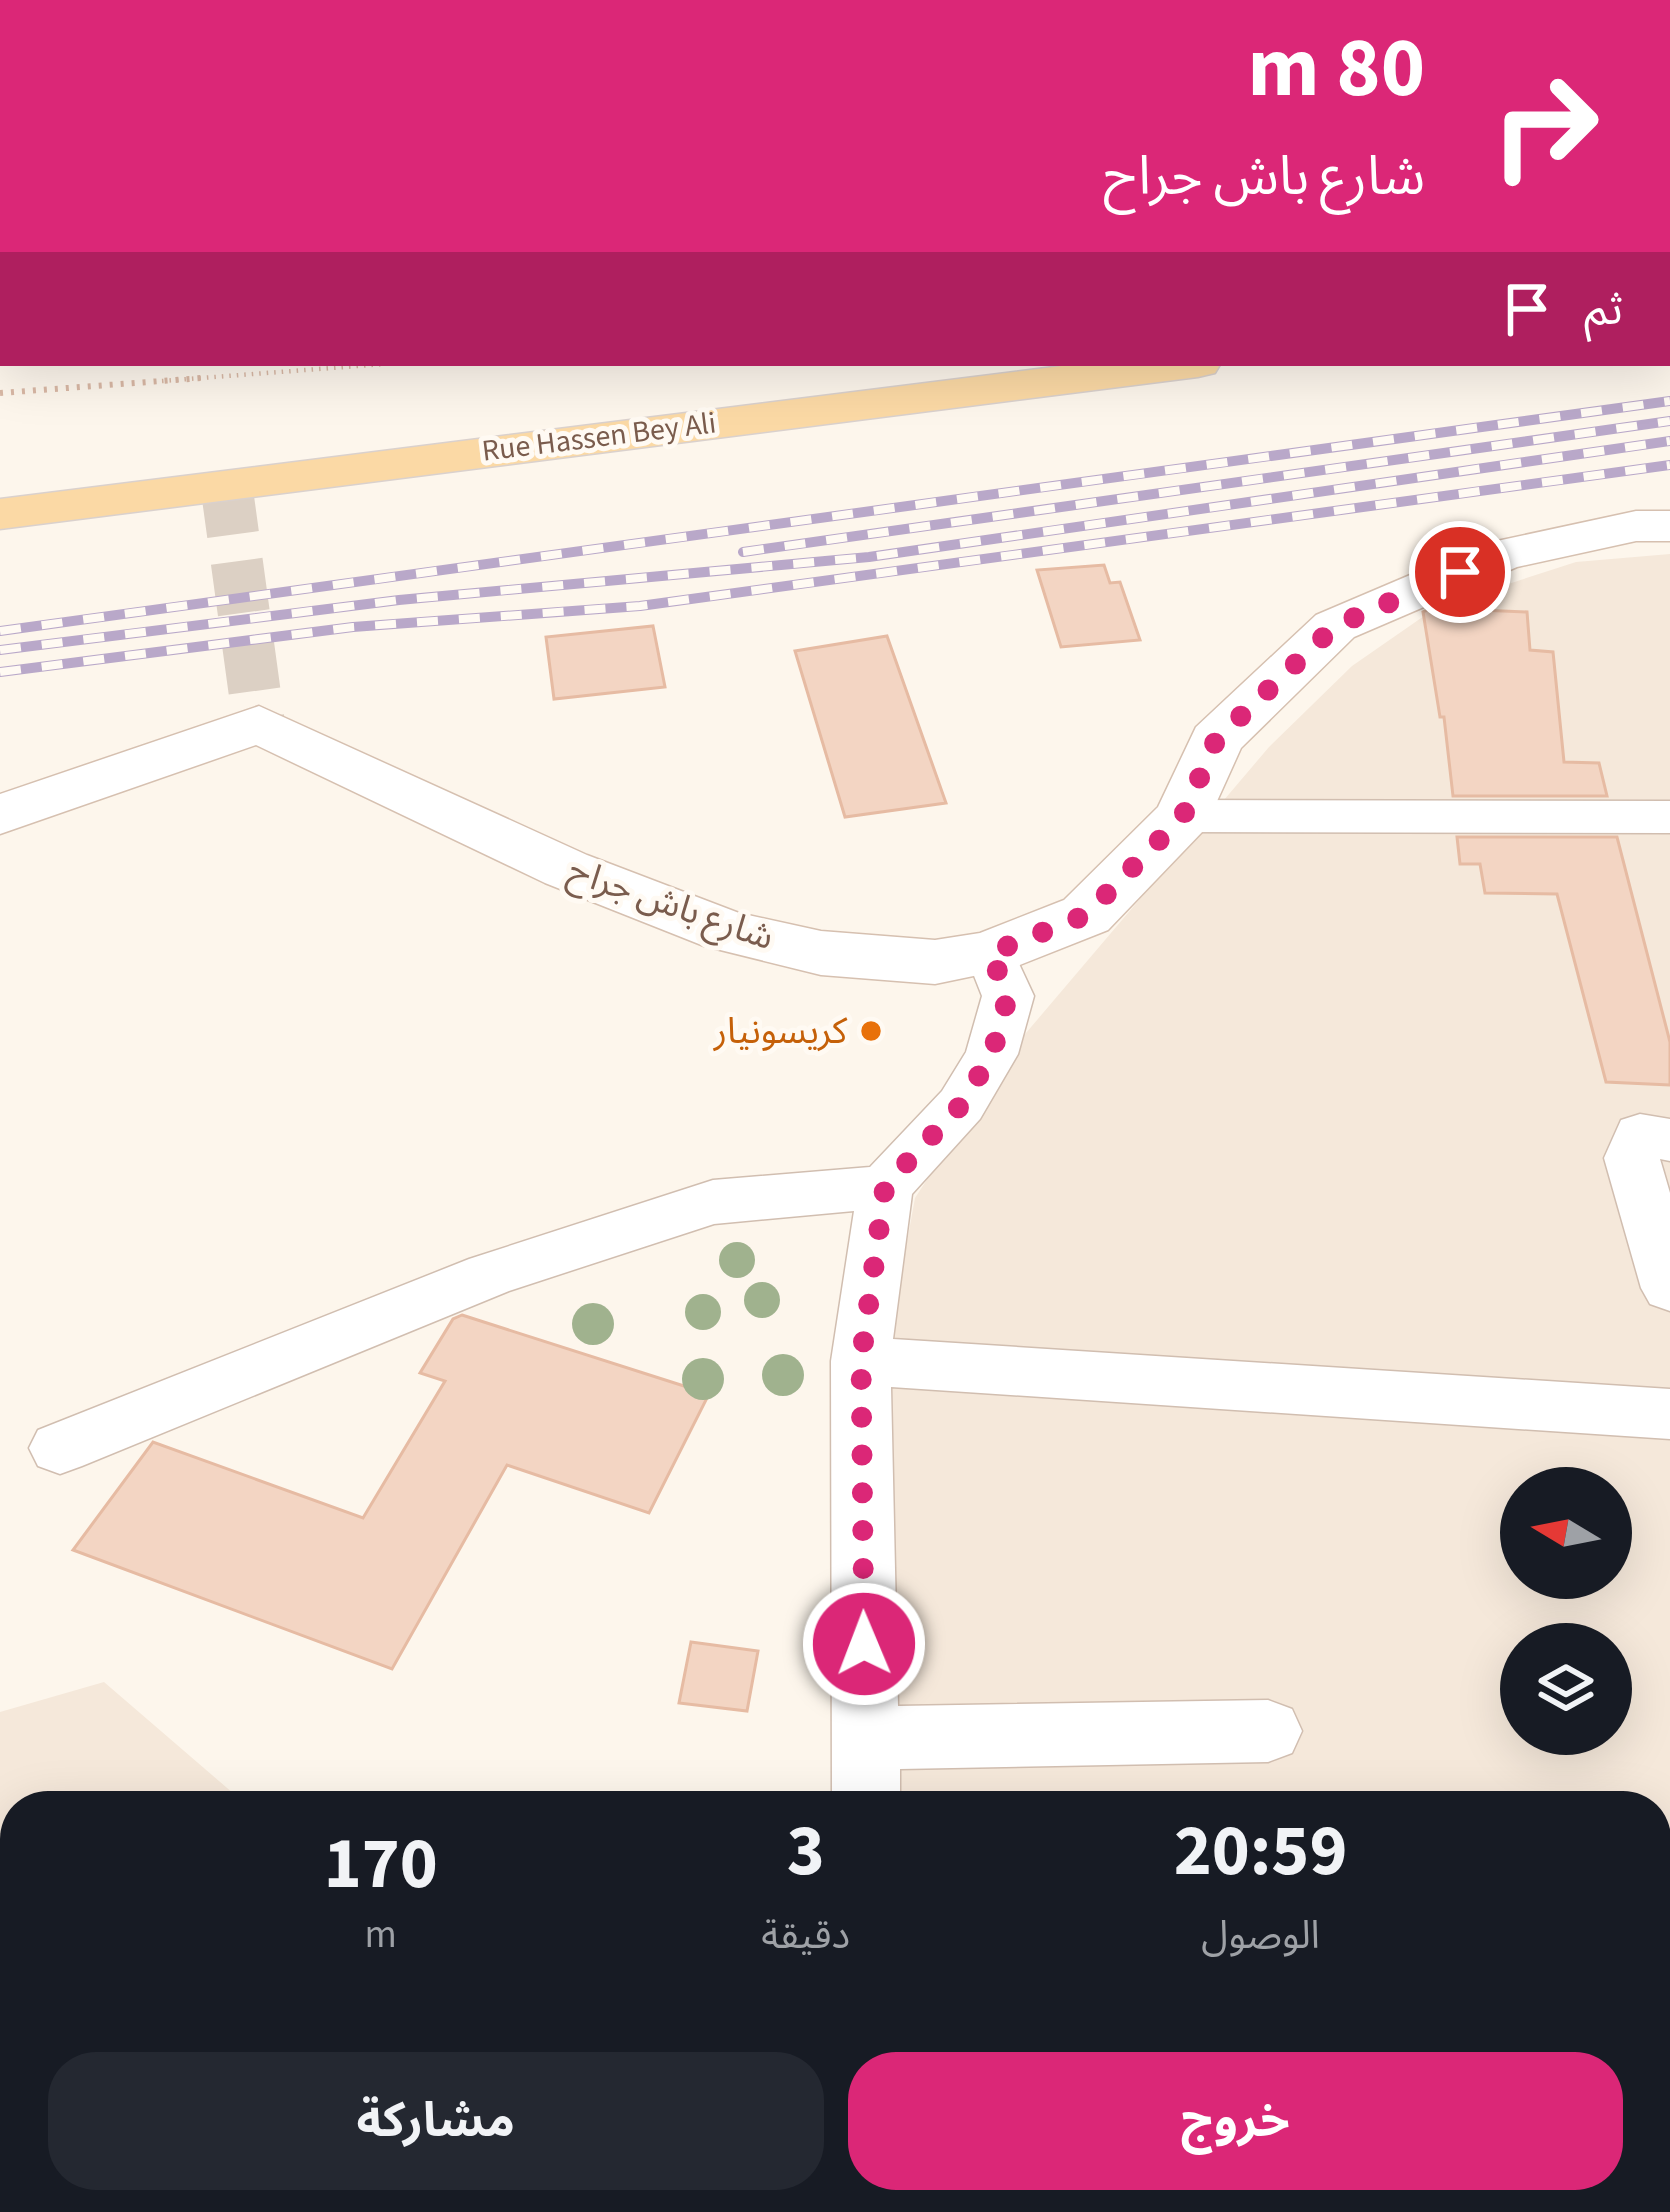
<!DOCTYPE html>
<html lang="ar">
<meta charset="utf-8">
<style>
body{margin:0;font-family:"Source Sans 3","Noto Sans Arabic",sans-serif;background:#242831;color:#f1f3f6;direction:rtl;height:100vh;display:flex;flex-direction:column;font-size:45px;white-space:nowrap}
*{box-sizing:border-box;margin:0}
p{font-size:39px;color:#9ea1a6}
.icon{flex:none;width:66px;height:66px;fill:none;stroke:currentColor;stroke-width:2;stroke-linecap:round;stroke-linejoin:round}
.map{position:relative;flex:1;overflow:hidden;direction:ltr}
.drawer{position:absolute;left:0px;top:1791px;width:1671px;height:423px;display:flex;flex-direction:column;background:#171b24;border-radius:48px 48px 0 0;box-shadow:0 12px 48px #0002;direction:rtl}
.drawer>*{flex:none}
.hud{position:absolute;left:0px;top:0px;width:1671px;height:366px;box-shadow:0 12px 48px #0002;direction:rtl;background:#db2777;color:#fff;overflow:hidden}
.needle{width:78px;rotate:280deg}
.buttons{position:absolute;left:1500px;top:1467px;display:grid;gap:24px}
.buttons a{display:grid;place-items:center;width:132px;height:132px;border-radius:50%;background:#171b24;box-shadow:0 12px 48px #0002;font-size:60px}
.pin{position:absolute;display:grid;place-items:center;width:102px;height:102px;color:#fff;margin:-51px;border:6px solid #fff;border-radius:50%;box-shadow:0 3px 12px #0007}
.me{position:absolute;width:132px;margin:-66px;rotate:359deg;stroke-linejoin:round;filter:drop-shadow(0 0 9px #0008)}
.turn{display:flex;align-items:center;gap:42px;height:252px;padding:0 48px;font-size:54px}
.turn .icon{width:156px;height:156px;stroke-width:2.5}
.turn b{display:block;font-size:84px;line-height:102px}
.then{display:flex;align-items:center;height:114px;padding:0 48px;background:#0003;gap:24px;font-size:45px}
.eta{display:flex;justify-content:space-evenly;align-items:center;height:204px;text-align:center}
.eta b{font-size:72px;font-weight:700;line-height:84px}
.action{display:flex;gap:24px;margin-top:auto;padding:24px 48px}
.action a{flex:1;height:138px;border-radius:48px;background:#db2777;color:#fff;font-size:48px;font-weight:700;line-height:138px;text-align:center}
.action a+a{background:#242831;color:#f1f3f6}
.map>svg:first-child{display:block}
</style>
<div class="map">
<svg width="1670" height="2212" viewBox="0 0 1670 2212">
<rect width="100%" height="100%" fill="#fdf6ec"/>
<g fill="#f5e8da" fill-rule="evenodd">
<path d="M1670,554V2212H941L939,2199H1656V1806H898L891,1330L915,1198L1009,1053L1269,747L1352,666L1437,607L1576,562ZM1521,1488H1611V1578H1521ZM1521,1644H1611V1734H1521Z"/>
<polygon points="104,1682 248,1806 15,1806 15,2199 531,2199 531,2212 0,2212 0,1712"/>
</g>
<polygon fill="#bfe3e8" stroke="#a5d3da" stroke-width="3" points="462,0 1670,0 1670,18 1668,3 413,3"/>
<g fill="#f3d5c3" stroke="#e6bba3" stroke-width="3">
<polygon points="1104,565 1110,583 1120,582 1140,640 1061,647 1037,570"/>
<polygon points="1432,608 1527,612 1530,650 1553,652 1564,762 1599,763 1607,796 1453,796 1444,717 1440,717 1423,612"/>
<polygon points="653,626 665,687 554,699 546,637"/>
<polygon points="887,636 946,803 845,817 795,651"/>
<polygon points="1457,837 1617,837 1670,1042 1670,1085 1606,1082 1557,894 1485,893 1480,864 1460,864"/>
<polygon points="462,1315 709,1394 649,1513 507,1465 392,1669 73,1550 153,1442 363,1518 445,1381 420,1373 453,1319"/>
<polygon points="691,1642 758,1651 747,1711 679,1703"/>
</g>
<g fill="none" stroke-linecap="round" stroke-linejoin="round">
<polyline stroke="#dcd0c4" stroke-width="52" stroke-dasharray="52 27" stroke-linecap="butt" points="226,483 259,724"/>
<defs>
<g id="minor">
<polygon points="1183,800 1670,801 1670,833 1183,832 1166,827 1159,816 1166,805"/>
<polygon points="990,935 1008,940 1034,996 1018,1054 980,1119 912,1194 893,1339 1670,1389 1670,1439 891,1387 898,1706 1268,1700 1292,1709 1302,1731 1292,1753 1268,1762 900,1769 900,1806 832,1806 831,1361 854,1211 714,1224 509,1291 82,1466 60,1474 38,1466 29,1448 38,1430 469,1259 713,1180 870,1167 942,1091 966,1052 982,996 965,953 972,940"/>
<polygon points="1640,1114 1670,1119 1670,1161 1660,1159 1670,1193 1670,1311 1650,1304 1641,1288 1604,1158 1621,1120"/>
<polygon points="864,2199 940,2199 942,2212 864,2212"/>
</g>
<polygon id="secondary" points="1636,511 1670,511 1670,541 1636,541 1517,567 1354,637 1241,748 1204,830 1108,930 1012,968 935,984 821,975 704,946 545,883 256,745 0,834 0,794 259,706 587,855 739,913 821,931 935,940 980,933 1064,900 1158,807 1196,727 1316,615 1483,544"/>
<g id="primary">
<rect x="1668" y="292" width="2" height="28"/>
<polygon points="1085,363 1221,363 1215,373 1198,377 0,529 0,499"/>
</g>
</defs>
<use href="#minor" stroke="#d1beb0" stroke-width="3"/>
<use href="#secondary" stroke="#d6c0b0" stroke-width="3"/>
<use href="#primary" stroke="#dad1cd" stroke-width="3"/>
<polyline stroke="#d9b8a5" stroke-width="4.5" stroke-dasharray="1.5 6" stroke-linecap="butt" points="162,381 397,363"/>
<polyline stroke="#d9b8a5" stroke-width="6" stroke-dasharray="3 8" stroke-linecap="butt" points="0,393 202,378"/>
<use href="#minor" fill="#fff" fill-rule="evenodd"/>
<use href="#secondary" fill="#fff" fill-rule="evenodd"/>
<use href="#primary" fill="#fbd9a5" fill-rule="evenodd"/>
<defs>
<g id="rail">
<polyline points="743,552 1670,421"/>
<polyline points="0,631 1670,401"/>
<polyline points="0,650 399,600 869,557 1670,441"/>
<polyline points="0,672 353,627 640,606 1670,465"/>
</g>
</defs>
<use href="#rail" stroke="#b9a8c9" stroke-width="10"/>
<use href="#rail" stroke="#fffaf3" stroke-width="8" stroke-dasharray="21" stroke-linecap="butt"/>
</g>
<g fill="#a0b28e">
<circle cx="737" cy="1260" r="18"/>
<circle cx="762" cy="1300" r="18"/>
<circle cx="703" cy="1312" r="18"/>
<circle cx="593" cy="1324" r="21"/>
<circle cx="783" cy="1375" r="21"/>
<circle cx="703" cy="1379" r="21"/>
</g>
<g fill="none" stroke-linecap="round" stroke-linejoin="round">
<polyline stroke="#db2777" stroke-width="21" stroke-dasharray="0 37.8" points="864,1644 861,1360 885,1186 961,1105 992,1054 1008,996 990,953 1086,915 1183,816 1216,740 1335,626 1460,572"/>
</g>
<circle fill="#e8710a" stroke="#fffaf3" stroke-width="4.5" cx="871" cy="1031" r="12"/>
<g text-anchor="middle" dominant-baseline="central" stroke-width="10" stroke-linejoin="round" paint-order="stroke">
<g font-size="30" fill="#7a5c4d" stroke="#fffaf3">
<text transform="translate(599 437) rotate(-7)">Rue Hassen Bey Ali</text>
</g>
<g font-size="36" fill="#7a5c4d" stroke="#fffaf3">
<text transform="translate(671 904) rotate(19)">شارع باش جراح</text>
</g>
<g font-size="36" fill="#c56008" stroke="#fffaf3" text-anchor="end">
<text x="847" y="1031">كريسونيار</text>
</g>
</g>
</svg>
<div class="buttons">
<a><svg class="needle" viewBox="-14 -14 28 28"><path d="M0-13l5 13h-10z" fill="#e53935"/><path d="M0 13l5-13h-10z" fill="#9ea1a6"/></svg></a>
<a><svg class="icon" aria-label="layers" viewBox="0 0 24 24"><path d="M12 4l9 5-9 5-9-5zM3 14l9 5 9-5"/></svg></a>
</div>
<div class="pin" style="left:1460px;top:572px;background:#d93025"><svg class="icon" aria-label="arrive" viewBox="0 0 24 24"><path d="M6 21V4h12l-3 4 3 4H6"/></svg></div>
<svg class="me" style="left:864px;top:1644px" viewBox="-20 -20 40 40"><circle r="17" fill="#db2777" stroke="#fff" stroke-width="3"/><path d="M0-11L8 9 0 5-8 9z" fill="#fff"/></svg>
<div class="hud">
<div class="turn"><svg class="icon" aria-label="right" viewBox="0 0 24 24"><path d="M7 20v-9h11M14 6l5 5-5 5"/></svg><div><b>80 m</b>شارع باش جراح</div></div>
<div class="then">ثم<svg class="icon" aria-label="arrive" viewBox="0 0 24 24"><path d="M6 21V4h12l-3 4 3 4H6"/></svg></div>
</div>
<section class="drawer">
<div class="eta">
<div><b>20:59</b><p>الوصول</p></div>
<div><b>3</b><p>دقيقة</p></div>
<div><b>170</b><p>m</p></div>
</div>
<div class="action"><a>خروج</a><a>مشاركة</a></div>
</section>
</div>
